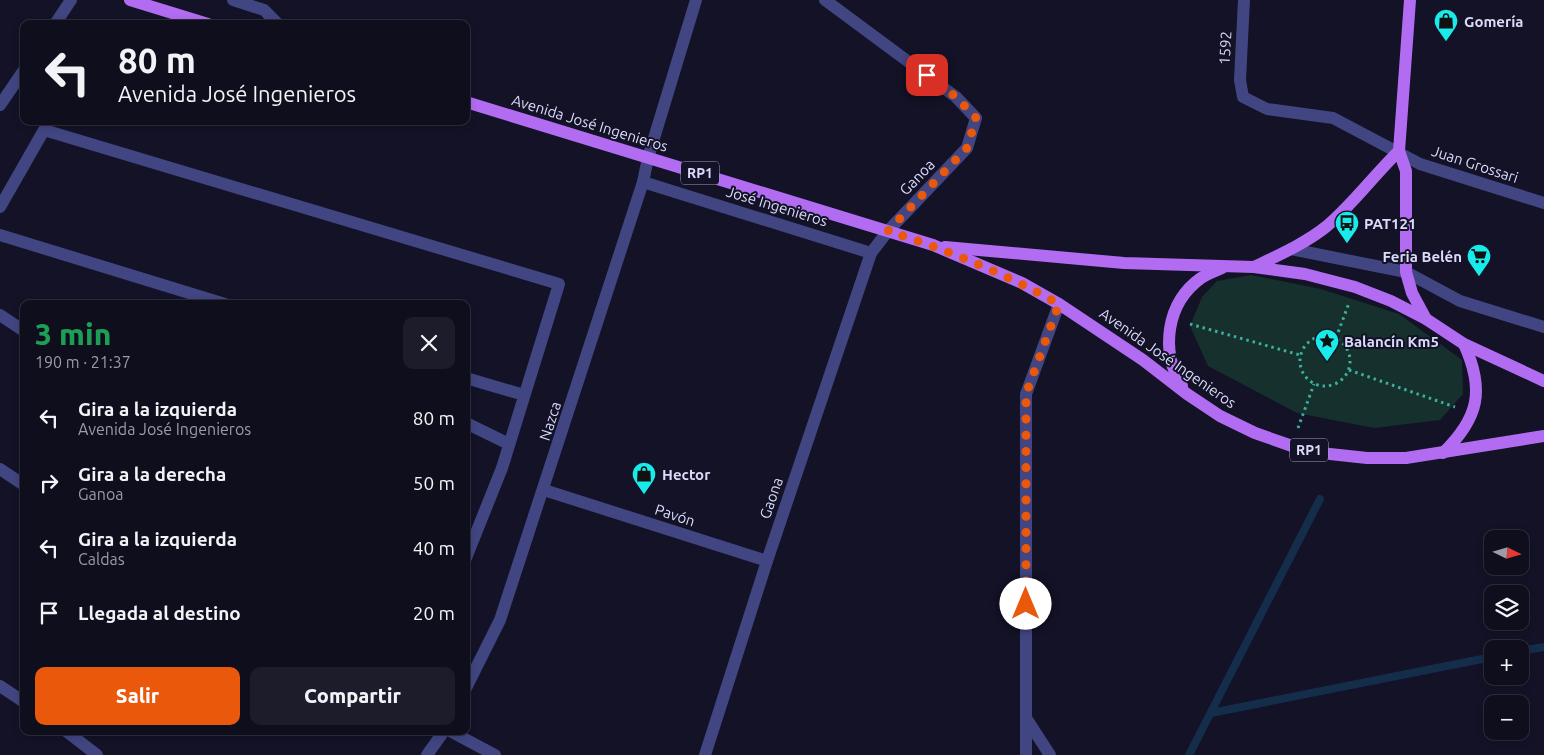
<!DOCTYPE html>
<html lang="es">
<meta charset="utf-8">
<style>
body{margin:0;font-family:Ubuntu,sans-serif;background:#1c1c2a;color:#f1f3f6;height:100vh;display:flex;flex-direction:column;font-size:19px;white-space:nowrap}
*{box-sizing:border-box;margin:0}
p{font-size:16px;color:#9b9ca4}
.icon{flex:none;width:28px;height:28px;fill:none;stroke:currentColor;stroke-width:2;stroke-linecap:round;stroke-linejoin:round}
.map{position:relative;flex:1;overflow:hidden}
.panel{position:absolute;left:20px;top:300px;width:450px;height:435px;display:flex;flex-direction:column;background:#0e0e1d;border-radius:10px;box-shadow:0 2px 8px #0003,0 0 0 1px #2e2e3b}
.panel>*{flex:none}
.guide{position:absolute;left:20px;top:20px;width:450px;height:105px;border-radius:10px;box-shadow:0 2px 8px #0003,0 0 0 1px #2e2e3b;background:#0e0e1d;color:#f1f3f6;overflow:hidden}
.needle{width:32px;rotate:95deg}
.controls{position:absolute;left:1484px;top:530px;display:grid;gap:10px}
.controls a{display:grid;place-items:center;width:45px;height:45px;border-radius:10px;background:#0e0e1d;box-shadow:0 2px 8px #0003,0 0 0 1px #2e2e3b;font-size:25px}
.pin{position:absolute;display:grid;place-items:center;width:42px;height:42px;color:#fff;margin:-21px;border-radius:10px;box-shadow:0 2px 8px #0006}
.me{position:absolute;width:55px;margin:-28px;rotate:0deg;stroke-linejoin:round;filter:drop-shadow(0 0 4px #0008)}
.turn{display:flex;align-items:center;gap:18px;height:105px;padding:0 15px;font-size:22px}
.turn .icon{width:65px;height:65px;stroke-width:2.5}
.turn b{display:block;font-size:35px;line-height:42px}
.round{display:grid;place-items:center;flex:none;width:52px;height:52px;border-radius:10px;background:#1c1c2a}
.summary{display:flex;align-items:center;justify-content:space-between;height:85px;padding:0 15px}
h1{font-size:30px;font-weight:800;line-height:38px;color:#1e9e55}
.primary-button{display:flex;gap:10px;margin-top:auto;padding:10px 15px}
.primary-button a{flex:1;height:58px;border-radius:10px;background:#ea580c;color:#fff;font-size:20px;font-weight:800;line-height:58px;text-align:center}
.primary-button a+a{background:#1c1c2a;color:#f1f3f6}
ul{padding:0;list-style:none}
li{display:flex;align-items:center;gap:15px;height:65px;padding:0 15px}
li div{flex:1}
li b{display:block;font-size:19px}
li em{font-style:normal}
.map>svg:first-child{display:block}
</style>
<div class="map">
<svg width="1544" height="755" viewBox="0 0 1544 755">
<rect width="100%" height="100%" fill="#131227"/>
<polygon fill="#16302d" points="1251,275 1321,289 1399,314 1462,360 1463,394 1440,420 1374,428 1297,413 1208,366 1190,326 1202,297 1217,281"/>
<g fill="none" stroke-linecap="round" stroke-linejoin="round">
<g stroke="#132d4a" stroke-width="8">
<polyline points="1520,651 1544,647"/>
<polyline points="1211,713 1492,657"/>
<polyline points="1189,755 1320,499"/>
</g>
<g stroke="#3bb09d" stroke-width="3" stroke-dasharray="2.5 4" stroke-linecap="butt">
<polyline points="1190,324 1300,355"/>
<circle cx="1325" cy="361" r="25"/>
<polyline points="1336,338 1349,303"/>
<polyline points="1349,370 1455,407"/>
<polyline points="1298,428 1314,384"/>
</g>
<g stroke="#414682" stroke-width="12">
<polyline points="233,0 264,10 278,24"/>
<polyline points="1244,0 1240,80 1243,97 1267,109 1333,118 1420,164 1544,203"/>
<polyline points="55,24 71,0"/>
<polyline points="0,105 24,70"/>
<polyline points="643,182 871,253"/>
<polyline points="0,207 44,130 559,284 502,468 466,558"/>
<polyline points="0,235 225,304"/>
<polyline points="1291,249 1406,272 1460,301 1544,327"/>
<polyline points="0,315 24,331"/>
<polyline points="466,378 524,395"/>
<polyline points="466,423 509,444"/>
<polyline points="0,469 24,485"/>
<polyline points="544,490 767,561"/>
<polyline points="0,686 24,702"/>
<polyline points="466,688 500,620 643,182 648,158 696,0"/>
<polyline points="1026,718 1050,755"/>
<polyline points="66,731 97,755"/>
<polyline points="450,731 495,755"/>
<polyline points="427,755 444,731"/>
<polyline points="705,755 767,561 871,253 888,231 967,148 976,118 956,97 825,0"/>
<polyline points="1026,755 1026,394 1059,304"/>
</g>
<g stroke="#b26cf2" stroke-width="12">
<polyline points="130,0 208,24"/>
<polyline points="1410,0 1399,151 1406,171 1406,272 1412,293 1426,319"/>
<polyline points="466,102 933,245 1022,283 1059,304 1143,360 1187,394 1220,416 1255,433 1292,446 1330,454 1367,458 1406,458 1544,436"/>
<polyline points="945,247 1124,263 1254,267 1305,274 1355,287 1391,301 1426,319 1464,344 1544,381"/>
<path d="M1254,267C1279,255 1306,243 1327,226C1354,203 1374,175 1399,151"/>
<path d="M1182,386C1160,351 1166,303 1201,278C1207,274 1215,271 1222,268"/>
<path d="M1443,453C1479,418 1485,390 1464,344"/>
</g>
</g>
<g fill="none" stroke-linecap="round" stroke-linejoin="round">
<path stroke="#ea580c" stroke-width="9" stroke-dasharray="0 16.2" d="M927,75L956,97L976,118L967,148L888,231C947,250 1004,273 1059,304L1026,394V604"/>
</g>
<defs>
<symbol id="shop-pin" viewBox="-11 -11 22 30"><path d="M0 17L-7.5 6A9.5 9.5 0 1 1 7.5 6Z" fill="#18ebea" stroke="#131227"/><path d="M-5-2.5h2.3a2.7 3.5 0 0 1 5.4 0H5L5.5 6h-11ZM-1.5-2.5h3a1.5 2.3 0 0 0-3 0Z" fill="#111"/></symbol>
<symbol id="bus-pin" viewBox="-11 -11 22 30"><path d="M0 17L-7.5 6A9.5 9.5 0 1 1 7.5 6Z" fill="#18ebea" stroke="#131227"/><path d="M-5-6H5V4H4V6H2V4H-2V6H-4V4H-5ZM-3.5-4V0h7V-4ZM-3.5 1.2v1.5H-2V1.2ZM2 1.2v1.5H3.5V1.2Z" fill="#111"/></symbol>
<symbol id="supermarket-pin" viewBox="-11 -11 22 30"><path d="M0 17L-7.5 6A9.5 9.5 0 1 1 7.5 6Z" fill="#18ebea" stroke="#131227"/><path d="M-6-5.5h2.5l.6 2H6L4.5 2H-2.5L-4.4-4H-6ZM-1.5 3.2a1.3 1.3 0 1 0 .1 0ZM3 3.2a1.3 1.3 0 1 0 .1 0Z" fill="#111"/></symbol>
<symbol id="sight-pin" viewBox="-11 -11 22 30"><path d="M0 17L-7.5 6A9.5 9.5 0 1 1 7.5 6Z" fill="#18ebea" stroke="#131227"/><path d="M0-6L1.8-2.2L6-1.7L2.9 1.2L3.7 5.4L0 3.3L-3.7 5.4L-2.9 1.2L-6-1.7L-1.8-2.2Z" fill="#111"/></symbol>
</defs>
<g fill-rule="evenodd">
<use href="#shop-pin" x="1432" y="7" width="28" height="38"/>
<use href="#bus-pin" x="1333" y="209" width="28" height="38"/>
<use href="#supermarket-pin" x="1465" y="242" width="28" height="38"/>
<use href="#sight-pin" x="1313" y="327" width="28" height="38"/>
<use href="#shop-pin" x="630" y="460" width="28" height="38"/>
</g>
<g text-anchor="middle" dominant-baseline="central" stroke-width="4" stroke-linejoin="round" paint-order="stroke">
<g fill="#131227" stroke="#9f9fbc" stroke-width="1">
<rect x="681" y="161.5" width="38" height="23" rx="4"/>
<rect x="1290" y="438.5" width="38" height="23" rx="4"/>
</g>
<g font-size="14" font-weight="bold" fill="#dbdbfc">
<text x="700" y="173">RP1</text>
<text x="1309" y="450">RP1</text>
</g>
<g font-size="15" font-weight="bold" fill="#dbdbfc" stroke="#131227" text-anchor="start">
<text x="1464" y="21">Gomería</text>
<text x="1364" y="223">PAT121</text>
<text x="1462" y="256" text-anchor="end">Feria Belén</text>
<text x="1344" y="341">Balancín Km5</text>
<text x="662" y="474">Hector</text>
</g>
<g font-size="15" fill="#dbdbfc" stroke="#131227">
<text transform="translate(1225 48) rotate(-87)">1592</text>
<text transform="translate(590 123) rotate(17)">Avenida José Ingenieros</text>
<text transform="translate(1475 164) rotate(18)">Juan Grossari</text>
<text transform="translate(917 177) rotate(-46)">Ganoa</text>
<text transform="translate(777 206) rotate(17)">José Ingenieros</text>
<text transform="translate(1168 358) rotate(35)">Avenida José Ingenieros</text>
<text transform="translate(550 421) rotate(-72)">Nazca</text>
<text transform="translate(771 498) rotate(-71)">Gaona</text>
<text transform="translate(675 515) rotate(18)">Pavón</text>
</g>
</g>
</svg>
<div class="controls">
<a><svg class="needle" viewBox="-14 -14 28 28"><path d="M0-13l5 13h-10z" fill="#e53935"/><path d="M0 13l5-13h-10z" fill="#9b9ca4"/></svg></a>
<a><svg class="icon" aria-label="layers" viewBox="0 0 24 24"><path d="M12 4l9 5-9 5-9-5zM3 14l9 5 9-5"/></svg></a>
<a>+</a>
<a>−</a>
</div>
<div class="pin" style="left:927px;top:75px;background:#d93025"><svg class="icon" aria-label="arrive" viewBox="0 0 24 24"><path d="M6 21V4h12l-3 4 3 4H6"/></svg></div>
<svg class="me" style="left:1026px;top:604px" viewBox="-20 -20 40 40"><circle r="19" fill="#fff"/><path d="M0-13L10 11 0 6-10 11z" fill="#ea580c"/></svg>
<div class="guide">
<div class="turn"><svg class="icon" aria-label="left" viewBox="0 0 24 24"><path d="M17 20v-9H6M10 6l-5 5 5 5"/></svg><div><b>80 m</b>Avenida José Ingenieros</div></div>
</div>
<section class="panel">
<div class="summary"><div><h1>3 min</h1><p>190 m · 21:37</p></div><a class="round"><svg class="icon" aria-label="close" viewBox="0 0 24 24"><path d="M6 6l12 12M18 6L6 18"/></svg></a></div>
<ul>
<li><svg class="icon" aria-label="left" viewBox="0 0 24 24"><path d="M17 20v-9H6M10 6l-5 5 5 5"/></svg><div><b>Gira a la izquierda</b><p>Avenida José Ingenieros</p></div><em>80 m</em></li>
<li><svg class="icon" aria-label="right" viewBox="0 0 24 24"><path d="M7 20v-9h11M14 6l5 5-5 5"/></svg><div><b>Gira a la derecha</b><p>Ganoa</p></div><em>50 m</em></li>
<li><svg class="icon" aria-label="left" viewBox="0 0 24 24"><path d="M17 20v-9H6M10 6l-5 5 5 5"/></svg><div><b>Gira a la izquierda</b><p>Caldas</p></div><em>40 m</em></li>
<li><svg class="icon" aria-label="arrive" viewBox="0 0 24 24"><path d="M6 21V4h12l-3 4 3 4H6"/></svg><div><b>Llegada al destino</b></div><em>20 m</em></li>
</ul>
<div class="primary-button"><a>Salir</a><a>Compartir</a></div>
</section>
</div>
